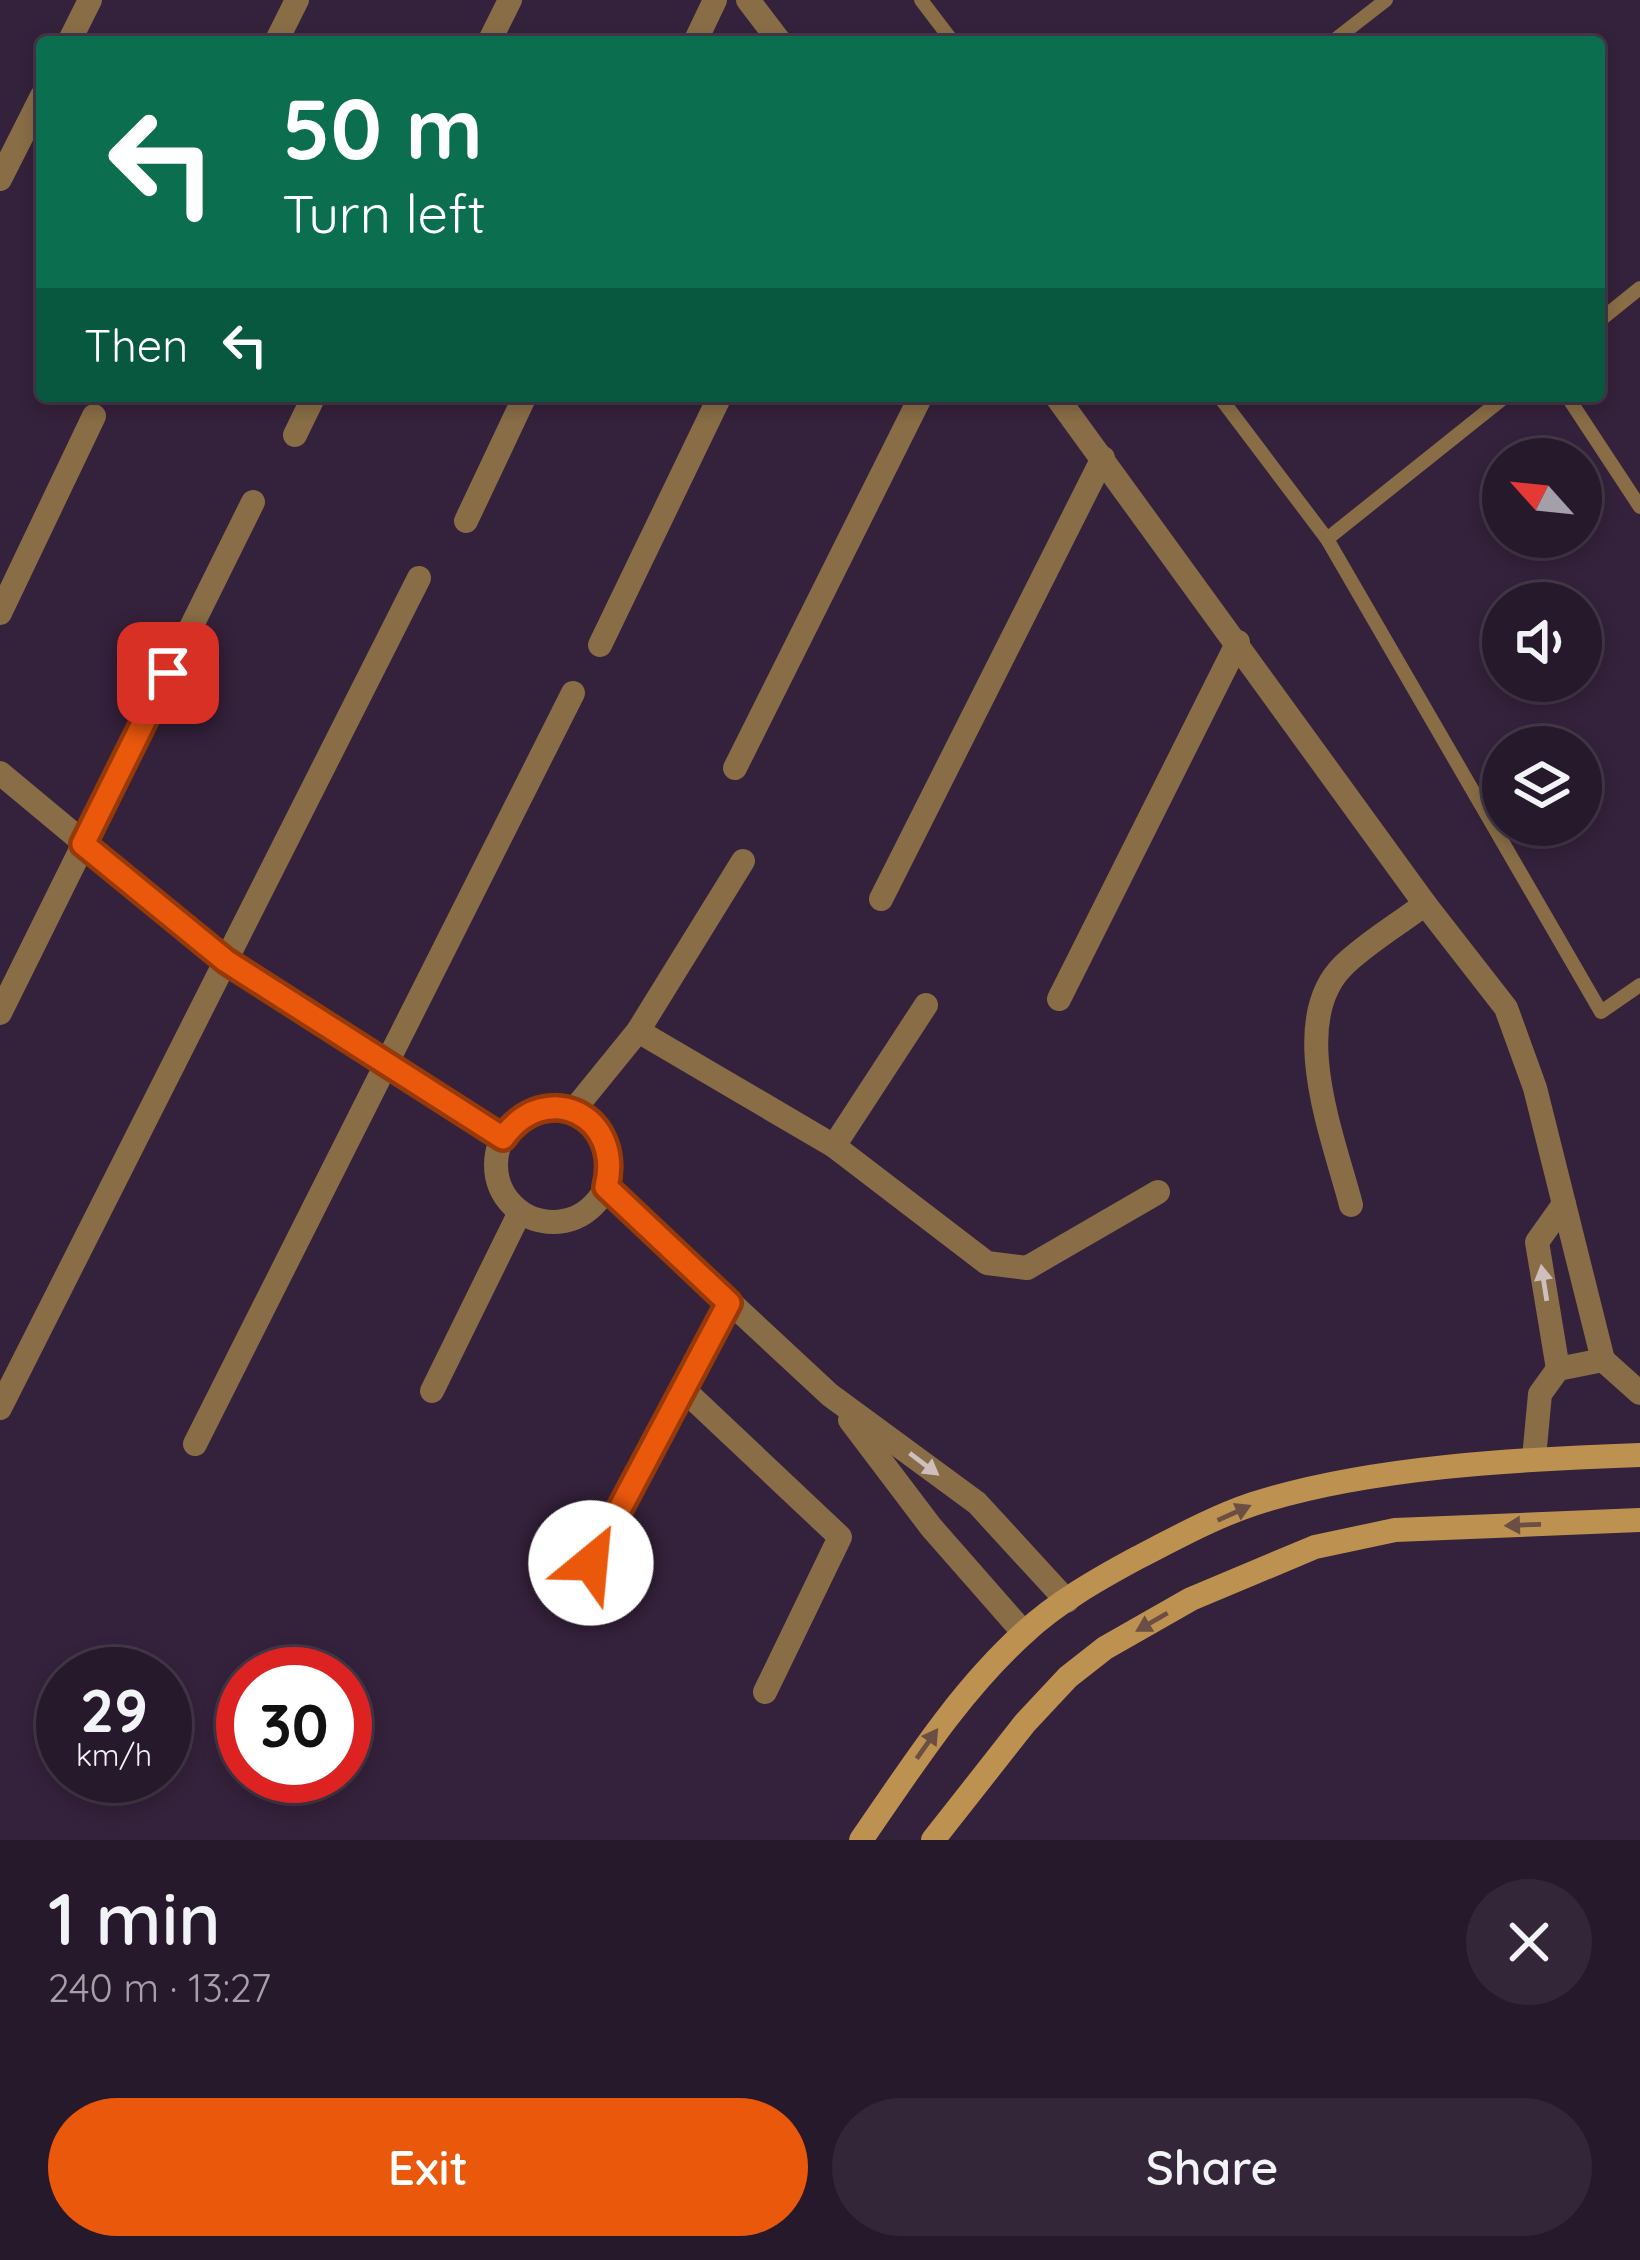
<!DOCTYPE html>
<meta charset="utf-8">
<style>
body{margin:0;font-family:Quicksand,sans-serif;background:#332638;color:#f1f3f6;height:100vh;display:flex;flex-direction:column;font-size:45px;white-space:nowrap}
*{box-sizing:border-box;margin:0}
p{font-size:39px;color:#a4a0a9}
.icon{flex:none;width:66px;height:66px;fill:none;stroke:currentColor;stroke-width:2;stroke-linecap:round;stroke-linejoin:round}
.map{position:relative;height:1840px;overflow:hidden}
.details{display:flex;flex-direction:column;background:#27192c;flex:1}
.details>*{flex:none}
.banner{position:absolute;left:36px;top:36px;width:1569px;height:366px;border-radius:12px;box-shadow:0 6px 18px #0003,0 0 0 3px #433848;background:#0b6e4f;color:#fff;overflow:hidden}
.needle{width:78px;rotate:297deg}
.controls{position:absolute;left:1482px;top:438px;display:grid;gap:24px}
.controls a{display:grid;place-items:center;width:120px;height:120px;border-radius:50%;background:#27192c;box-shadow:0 6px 18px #0003,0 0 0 3px #433848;font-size:60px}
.speed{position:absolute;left:36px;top:1647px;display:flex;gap:24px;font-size:60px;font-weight:700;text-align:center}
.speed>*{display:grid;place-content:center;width:156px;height:156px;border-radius:50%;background:#27192c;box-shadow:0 6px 18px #0003,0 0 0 3px #433848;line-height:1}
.speed small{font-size:30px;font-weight:400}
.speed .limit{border:18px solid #d22;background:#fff;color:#111}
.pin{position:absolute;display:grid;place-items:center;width:102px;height:102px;color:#fff;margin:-51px;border-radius:24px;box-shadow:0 6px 18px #0006}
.me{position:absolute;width:132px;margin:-66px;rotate:28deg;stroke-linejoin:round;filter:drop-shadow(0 0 9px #0008)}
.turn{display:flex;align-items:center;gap:42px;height:252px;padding:0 48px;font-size:54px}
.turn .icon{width:156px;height:156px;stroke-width:2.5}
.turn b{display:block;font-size:84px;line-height:102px}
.then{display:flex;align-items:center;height:114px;padding:0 48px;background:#0003;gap:24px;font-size:45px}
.round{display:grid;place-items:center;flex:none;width:126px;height:126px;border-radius:63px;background:#332638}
.summary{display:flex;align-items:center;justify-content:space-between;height:204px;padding:0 48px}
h1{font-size:72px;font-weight:600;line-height:90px}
.action{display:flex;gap:24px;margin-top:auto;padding:24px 48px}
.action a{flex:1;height:138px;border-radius:72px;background:#ea580c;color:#fff;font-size:48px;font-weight:600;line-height:138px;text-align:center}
.action a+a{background:#332638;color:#f1f3f6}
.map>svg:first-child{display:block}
</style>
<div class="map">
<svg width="1640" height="1840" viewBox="0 0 1640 1840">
<rect width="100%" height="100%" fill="#34213b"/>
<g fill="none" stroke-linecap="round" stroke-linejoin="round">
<g stroke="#886d46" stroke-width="14">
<polyline points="921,0 953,42"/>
<polyline points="1332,42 1386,0"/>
<polyline points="1599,321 1640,288"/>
<polyline points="1219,396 1327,539 1601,1012 1640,985"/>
<polyline points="1567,396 1640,507"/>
<polyline points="1327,539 1506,396"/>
</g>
<g stroke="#886d46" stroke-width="24">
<polyline points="748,0 780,42"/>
<polyline points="69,42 90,0"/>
<polyline points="276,42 297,0"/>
<polyline points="489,42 510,0"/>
<polyline points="695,42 715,0"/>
<polyline points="0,179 42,96"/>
<polyline points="1056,396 1425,904 1506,1008 1535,1088 1603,1360"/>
<polyline points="295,435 314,396"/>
<polyline points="466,521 525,396"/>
<polyline points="0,613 94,416"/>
<polyline points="600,645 720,396"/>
<polyline points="735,768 921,396"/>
<polyline points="0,773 226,961 503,1138"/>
<polyline points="881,899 1103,458"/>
<polyline points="1059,999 1238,642"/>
<polyline points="0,1013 253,502"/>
<polyline points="638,1031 834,1146 987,1263 1027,1268 1158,1192"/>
<circle cx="553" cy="1165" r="57"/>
<polyline points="573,1111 638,1031 743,861"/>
<polyline points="834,1146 926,1005"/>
<polyline points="606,1187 830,1395 977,1503 1067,1601"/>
<path d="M1351,1205C1334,1139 1286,1021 1344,965C1368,942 1399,924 1425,904"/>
<polyline points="1558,1369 1537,1242 1564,1204"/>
<polyline points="682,1388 840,1537 765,1692"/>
<polyline points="432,1391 520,1212"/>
<polyline points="0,1408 419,578"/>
<polyline points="850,1420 931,1527 1024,1633"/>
<polyline points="195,1444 573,693"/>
<polyline points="1534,1458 1540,1394 1558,1369 1603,1360 1640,1393"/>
<polyline points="591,1563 729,1303"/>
</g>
<g stroke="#bd9251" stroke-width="24">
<path d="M861,1840C911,1768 958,1693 1024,1633C1056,1603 1098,1579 1137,1558C1174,1539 1214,1517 1253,1504C1367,1467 1520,1459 1640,1455"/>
<polyline points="933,1840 1025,1723 1068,1677 1105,1648 1191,1599 1315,1547 1395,1530 1640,1520"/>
</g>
</g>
<defs><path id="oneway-solid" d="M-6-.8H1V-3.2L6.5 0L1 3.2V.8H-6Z" transform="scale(3)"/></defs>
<g fill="#cebebe">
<use href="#oneway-solid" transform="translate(1544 1283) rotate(-99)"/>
<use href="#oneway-solid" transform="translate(924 1464) rotate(37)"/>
</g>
<g fill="#6b4e44">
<use href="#oneway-solid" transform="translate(1234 1513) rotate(-24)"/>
<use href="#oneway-solid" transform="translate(1523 1525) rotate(178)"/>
<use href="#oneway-solid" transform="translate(1152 1622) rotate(150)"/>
<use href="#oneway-solid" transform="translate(927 1744) rotate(-55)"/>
</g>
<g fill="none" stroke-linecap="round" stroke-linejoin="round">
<defs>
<path id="route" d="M168,673L83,844L226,961L503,1138C546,1077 624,1116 606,1187L729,1303L591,1563"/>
</defs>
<use href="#route" stroke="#983908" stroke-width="30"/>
<use href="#route" stroke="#ea580c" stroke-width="21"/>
</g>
</svg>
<div class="controls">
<a><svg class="needle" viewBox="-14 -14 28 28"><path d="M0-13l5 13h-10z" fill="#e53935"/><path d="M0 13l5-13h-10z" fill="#a4a0a9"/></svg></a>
<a><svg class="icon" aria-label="sound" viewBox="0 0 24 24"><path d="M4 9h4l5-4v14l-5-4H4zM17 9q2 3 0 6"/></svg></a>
<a><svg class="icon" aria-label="layers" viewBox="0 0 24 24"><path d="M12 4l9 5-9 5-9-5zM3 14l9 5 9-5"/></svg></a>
</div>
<div class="speed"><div>29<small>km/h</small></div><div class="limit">30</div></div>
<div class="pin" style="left:168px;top:673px;background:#d93025"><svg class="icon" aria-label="arrive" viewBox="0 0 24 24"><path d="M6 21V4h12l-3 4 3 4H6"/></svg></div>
<svg class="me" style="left:591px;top:1563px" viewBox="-20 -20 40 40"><circle r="19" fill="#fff"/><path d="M0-13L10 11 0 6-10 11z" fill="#ea580c"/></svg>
<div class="banner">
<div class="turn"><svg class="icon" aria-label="left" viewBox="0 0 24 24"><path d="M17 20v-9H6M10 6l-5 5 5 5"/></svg><div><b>50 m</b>Turn left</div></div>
<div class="then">Then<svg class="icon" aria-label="left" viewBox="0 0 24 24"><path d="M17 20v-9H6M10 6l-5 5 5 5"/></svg></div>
</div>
</div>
<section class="details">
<div class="summary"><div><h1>1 min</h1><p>240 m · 13:27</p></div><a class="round"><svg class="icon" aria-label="close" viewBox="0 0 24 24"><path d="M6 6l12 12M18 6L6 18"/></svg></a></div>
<div class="action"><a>Exit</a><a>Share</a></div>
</section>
